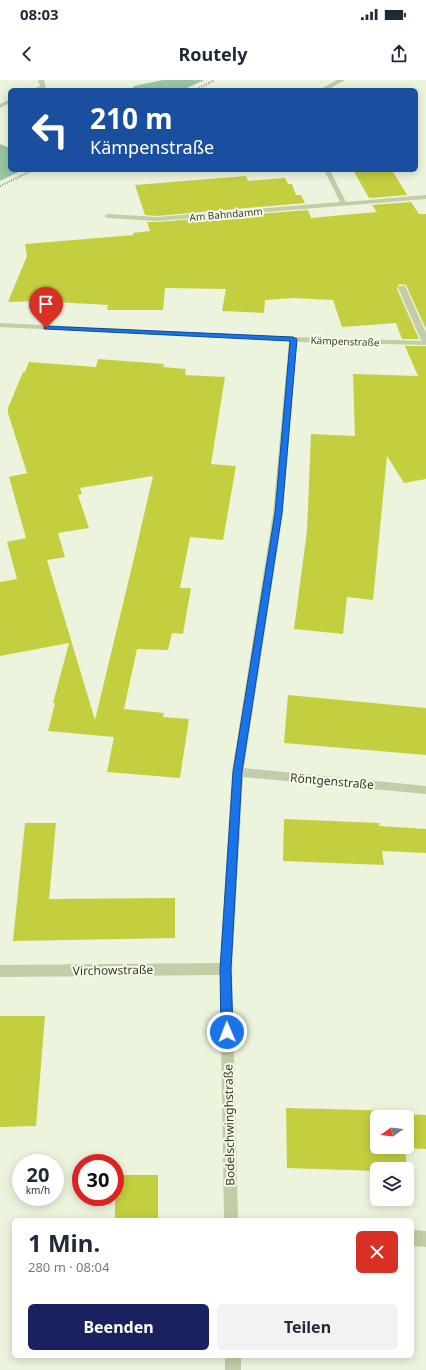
<!DOCTYPE html>
<html lang="de">
<meta charset="utf-8">
<style>
body{margin:0;font-family:"Noto Sans",sans-serif;background:#f2f2f3;color:#1f2937;height:100vh;display:flex;flex-direction:column;font-size:15px;white-space:nowrap}
*{box-sizing:border-box;margin:0}
p{font-size:13px;color:#747a83}
.icon{flex:none;width:22px;height:22px;fill:none;stroke:currentColor;stroke-width:2;stroke-linecap:round;stroke-linejoin:round}
.map{position:relative;flex:1;overflow:hidden}
.sheet{position:absolute;left:12px;top:1138px;width:402px;height:140px;display:flex;flex-direction:column;background:#fff;border-radius:6px;box-shadow:0 2px 10px #0003}
.sheet>*{flex:none}
.guide{position:absolute;left:8px;top:8px;width:410px;height:84px;border-radius:6px;box-shadow:0 2px 10px #0003;background:#1a4fa0;color:#fff;overflow:hidden}
.needle{width:26px;rotate:256deg}
.buttons{position:absolute;left:370px;top:1030px;display:grid;gap:8px}
.buttons a{display:grid;place-items:center;width:44px;height:44px;border-radius:6px;background:#fff;box-shadow:0 2px 10px #0003;font-size:20px}
.speed{position:absolute;left:12px;top:1074px;display:flex;gap:8px;font-size:20px;font-weight:700;text-align:center}
.speed>*{display:grid;place-content:center;width:52px;height:52px;border-radius:50%;background:#fff;box-shadow:0 2px 10px #0003;line-height:1}
.speed small{font-size:10px;font-weight:400}
.speed .limit{border:6px solid #d22;background:#fff;color:#111}
.pin{position:absolute;display:grid;place-items:center;width:34px;height:34px;color:#fff;margin:-41px -17px;border-radius:50% 50% 50% 0;rotate:-45deg;box-shadow:0 0 4px #0007}
.pin .icon{rotate:45deg}
.me{position:absolute;width:44px;margin:-22px;rotate:359deg;stroke-linejoin:round;filter:drop-shadow(0 0 3px #0008)}
.turn{display:flex;align-items:center;gap:14px;height:84px;padding:0 16px;font-size:18px}
.turn .icon{width:52px;height:52px;stroke-width:2.5}
.turn b{display:block;font-size:28px;line-height:34px}
.round{display:grid;place-items:center;flex:none;width:42px;height:42px;border-radius:6px;background:#f2f2f3}
.overview{display:flex;align-items:center;justify-content:space-between;height:68px;padding:0 16px}
h1{font-size:24px;font-weight:700;line-height:30px}
.action{display:flex;gap:8px;margin-top:auto;padding:8px 16px}
.action a{flex:1;height:46px;border-radius:6px;background:#1a215f;color:#fff;font-size:16px;font-weight:700;line-height:46px;text-align:center}
.action a+a{background:#f2f2f3;color:#1f2937}
.status{display:flex;justify-content:space-between;align-items:center;height:28px;padding:0 20px;background:#fff;direction:ltr}
.status svg{height:11px;fill:currentColor}
header{display:flex;justify-content:space-between;align-items:center;height:52px;padding:0 16px;background:#fff;font-size:18px;font-weight:700}
.map>svg:first-child{display:block}
</style>
<div class="status"><b>08:03</b><svg viewBox="0 0 49 12"><path d="M0 12V9h3v3zM5 12V6h3v6zM10 12V3h3v9zM15 12V0h3v12zM26 1h20v11H26zM47 4h2v5h-2z"/></svg></div>
<header><svg class="icon" aria-label="back" viewBox="0 0 24 24"><path d="M15 5l-7 7 7 7"/></svg>Routely<svg class="icon" aria-label="share" viewBox="0 0 24 24"><path d="M12 15V3M7 8l5-5 5 5M5 13v7h14v-7"/></svg></header>
<div class="map">
<svg width="426" height="1290" viewBox="0 0 426 1290">
<rect width="100%" height="100%" fill="#ecf4dd"/>
<g fill="#9bc5a2">
<polygon points="163,0 204,0 183,10 132,10 134,6"/>
<polygon points="0,64 10,68 10,90 23,90 0,101"/>
</g>
<g fill="#c4cf40" fill-rule="evenodd">
<polygon points="353,90 392,90 407,115 369,118"/>
<polygon points="246,96 248,101 285,98 288,104 292,104 296,115 301,115 305,123 157,136 145,135 135,105"/>
<polygon points="411,122 419,134 426,134 426,249 406,205 399,204 397,209 419,259 402,259 396,243 342,247 333,220 293,218 265,220 264,233 222,231 226,209 165,208 163,230 107,230 108,225 38,221 8,222 27,176 25,164 134,155 133,153 150,151 147,142 157,142 308,130 311,138 377,132 372,125"/>
<polygon points="405,266 426,266 426,399 404,403 387,376 373,520 347,517 343,554 294,549 307,451 311,354 355,356 353,294 418,296"/>
<path d="M98,279L164,284L163,287L186,289L185,295L225,297L211,384L236,386L223,460L190,457L180,508H191L183,554L172,553L168,570L137,569L124,629L164,633L163,637L189,639L180,698L107,692L114,657L48,651L55,623H53L69,563L0,576V502L17,499L7,462L26,458L9,397L27,393L8,333V328L23,292H25L29,282L96,287ZM153,396L134,478L95,640L47,480L65,477L58,453L89,448L78,415L82,414L80,408Z"/>
<polygon points="288,615 426,628 426,675 284,663"/>
<polygon points="284,739 380,743 379,746 426,749 426,773 382,771 384,785 283,781"/>
<polygon points="25,743 56,743 49,819 175,818 175,858 13,861"/>
<polygon points="0,936 45,936 36,1046 0,1047"/>
<path d="M286,1028L402,1031V1034L426,1035V1069L405,1068L407,1089H377V1091L287,1088ZM377,1037H407V1067H377Z"/>
<rect x="115" y="1095" width="43" height="45"/>
</g>
<g fill="none" stroke-linecap="round" stroke-linejoin="round">
<polygon fill="#c3cea8" fill-rule="evenodd" points="399,206 405,206 406,208 426,253 426,264 422,262 398,208"/>
<g fill="#c3cea8" fill-rule="evenodd">
<polygon points="38,0 44,0 46,7 41,10 32,10 40,6"/>
<polygon points="337,0 345,0 327,10 319,10"/>
<polygon points="10,19 10,23 0,28 0,24"/>
<polygon points="324,90 330,90 346,122 426,115 426,119 157,141 108,138 104,136 108,134 157,137 340,122"/>
<polygon points="0,243 293,257 426,261 426,265 297,262 283,433 244,688 426,706 426,714 243,697 232,889 238,1140 224,1140 220,895 0,897 0,885 220,883 232,692 273,433 289,261 0,247"/>
<polygon points="412,1150 426,1151 426,1167 412,1166"/>
<rect x="225" y="1276" width="16" height="14"/>
</g>
<g stroke="#373a28" stroke-width="2" stroke-dasharray="0.5 2" stroke-linecap="butt">
<polyline points="195,10 215,0"/>
<polyline points="0,106 33,90"/>
</g>
</g>
<polygon fill="#1a73e8" stroke="#114b97" points="44,246 293,257 297,259 282,433 242,692 231,889 233,952 231,955 227,957 223,955 221,952 220,889 233,692 275,433 290,261 46,249 44,249"/>
<g text-anchor="middle" dominant-baseline="central" stroke-width="4" stroke-linejoin="round" paint-order="stroke">
<g font-size="10" fill="#373a28" stroke="#f5fbea">
<text transform="translate(226 134) rotate(-5)">Am Bahndamm</text>
<text transform="translate(345 261) rotate(2)">Kämpenstraße</text>
</g>
<g font-size="12" fill="#373a28" stroke="#f5fbea">
<text transform="translate(332 701) rotate(5)">Röntgenstraße</text>
<text transform="translate(113 890) rotate(-1)">Virchowstraße</text>
<text transform="translate(229 1045) rotate(-91)">Bodelschwinghstraße</text>
</g>
</g>
</svg>
<div class="buttons">
<a><svg class="needle" viewBox="-14 -14 28 28"><path d="M0-13l5 13h-10z" fill="#e53935"/><path d="M0 13l5-13h-10z" fill="#747a83"/></svg></a>
<a><svg class="icon" aria-label="layers" viewBox="0 0 24 24"><path d="M12 4l9 5-9 5-9-5zM3 14l9 5 9-5"/></svg></a>
</div>
<div class="speed"><div>20<small>km/h</small></div><div class="limit">30</div></div>
<div class="pin" style="left:46px;top:248px;background:#d93025"><svg class="icon" aria-label="arrive" viewBox="0 0 24 24"><path d="M6 21V4h12l-3 4 3 4H6"/></svg></div>
<svg class="me" style="left:227px;top:952px" viewBox="-20 -20 40 40"><circle r="17" fill="#1a73e8" stroke="#fff" stroke-width="3"/><path d="M0-11L8 9 0 5-8 9z" fill="#fff"/></svg>
<div class="guide">
<div class="turn"><svg class="icon" aria-label="left" viewBox="0 0 24 24"><path d="M17 20v-9H6M10 6l-5 5 5 5"/></svg><div><b>210 m</b>Kämpenstraße</div></div>
</div>
<section class="sheet">
<div class="overview"><div><h1>1 Min.</h1><p>280 m · 08:04</p></div><a class="round" style="background:#d93025;color:#fff"><svg class="icon" aria-label="close" viewBox="0 0 24 24"><path d="M6 6l12 12M18 6L6 18"/></svg></a></div>
<div class="action"><a>Beenden</a><a>Teilen</a></div>
</section>
</div>
